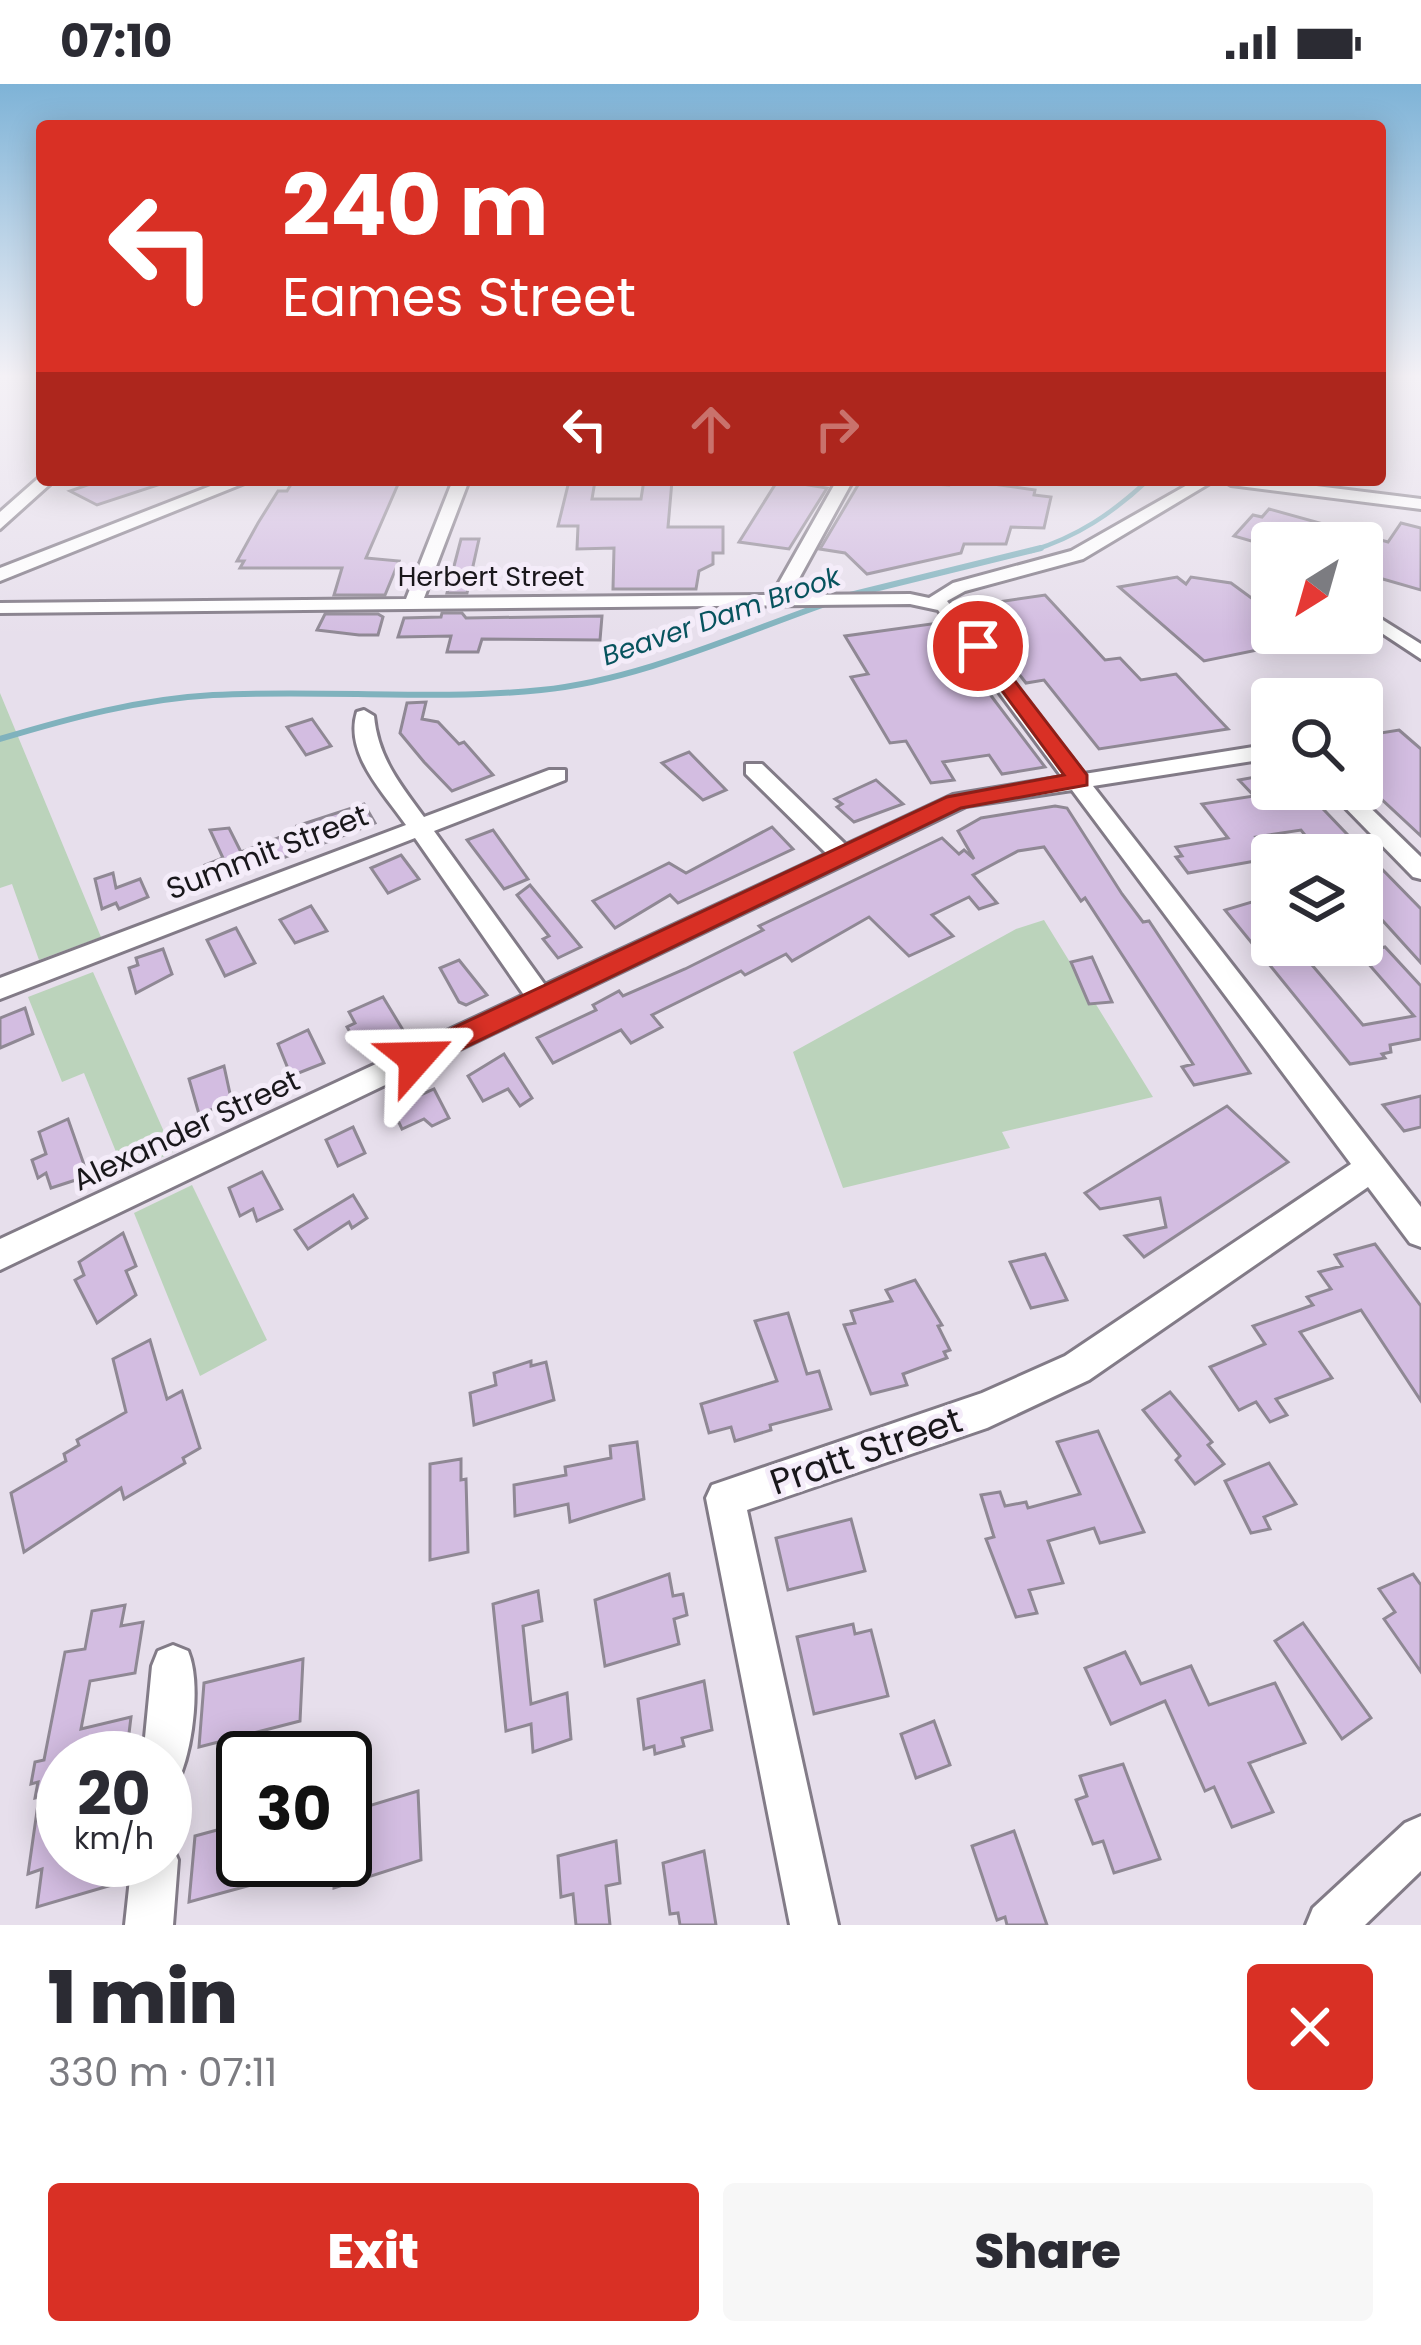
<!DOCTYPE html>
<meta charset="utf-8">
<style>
body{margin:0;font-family:Poppins,sans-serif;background:#f7f7f7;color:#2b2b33;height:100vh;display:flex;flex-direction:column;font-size:45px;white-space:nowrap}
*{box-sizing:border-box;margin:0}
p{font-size:39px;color:#7c7c81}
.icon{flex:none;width:66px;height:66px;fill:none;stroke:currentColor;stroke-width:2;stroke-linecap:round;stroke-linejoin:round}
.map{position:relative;height:1841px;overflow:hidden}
.drawer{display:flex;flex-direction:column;background:#fff;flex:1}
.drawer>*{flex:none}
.banner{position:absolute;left:36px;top:36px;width:1350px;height:366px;border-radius:12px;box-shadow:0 6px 30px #0003;background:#d93025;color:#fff;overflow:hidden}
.needle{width:78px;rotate:217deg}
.buttons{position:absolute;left:1251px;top:438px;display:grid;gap:24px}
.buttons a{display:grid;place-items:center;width:132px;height:132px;border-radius:12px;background:#fff;box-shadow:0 6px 30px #0003;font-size:60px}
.speed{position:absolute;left:36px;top:1647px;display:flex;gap:24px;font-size:60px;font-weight:700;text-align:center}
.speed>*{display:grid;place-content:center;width:156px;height:156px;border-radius:50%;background:#fff;box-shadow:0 6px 30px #0003;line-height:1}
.speed small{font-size:30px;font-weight:400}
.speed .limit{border:6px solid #111;border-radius:18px;background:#fff;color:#111}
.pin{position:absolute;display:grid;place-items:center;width:102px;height:102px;color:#fff;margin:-51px;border:6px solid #fff;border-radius:50%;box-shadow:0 3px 12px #0007}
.me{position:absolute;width:132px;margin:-66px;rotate:65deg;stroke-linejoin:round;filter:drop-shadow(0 0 9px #0008)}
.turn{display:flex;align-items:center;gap:42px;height:252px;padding:0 48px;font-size:54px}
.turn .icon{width:156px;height:156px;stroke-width:2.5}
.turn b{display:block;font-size:84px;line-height:102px}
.lanes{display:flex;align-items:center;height:114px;padding:0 48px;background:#0003;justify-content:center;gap:60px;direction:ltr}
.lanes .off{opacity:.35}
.round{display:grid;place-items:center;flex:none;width:126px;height:126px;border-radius:12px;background:#f7f7f7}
.headline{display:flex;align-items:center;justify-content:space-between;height:204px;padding:0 48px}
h1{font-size:72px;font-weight:800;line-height:90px}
.primary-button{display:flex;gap:24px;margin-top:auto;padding:24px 48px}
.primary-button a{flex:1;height:138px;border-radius:12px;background:#d93025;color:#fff;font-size:48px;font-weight:800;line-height:138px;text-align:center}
.primary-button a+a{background:#f7f7f7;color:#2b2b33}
.status{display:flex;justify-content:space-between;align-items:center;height:84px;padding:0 60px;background:#fff;direction:ltr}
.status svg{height:33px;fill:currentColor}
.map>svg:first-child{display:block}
</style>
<div class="status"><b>07:10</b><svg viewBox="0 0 49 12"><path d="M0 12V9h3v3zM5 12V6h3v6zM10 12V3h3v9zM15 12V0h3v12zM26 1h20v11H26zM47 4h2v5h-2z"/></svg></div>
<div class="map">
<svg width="1421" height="1841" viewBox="0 0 1421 1841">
<rect width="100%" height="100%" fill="#e7dfec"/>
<g fill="#bbd3bb">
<polygon points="0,609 101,853 39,876 12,800 0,804"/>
<polygon points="1044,836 1153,1013 1002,1048 1010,1064 843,1104 793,968 1016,845"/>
<polygon points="93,888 173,1068 125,1090 84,989 62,998 28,913"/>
<polygon points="192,1101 267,1256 200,1292 134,1129"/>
</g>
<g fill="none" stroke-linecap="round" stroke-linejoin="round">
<path stroke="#80b2bd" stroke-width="4.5" d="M1031,467C1077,453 1113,429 1148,396"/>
<g stroke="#80b2bd" stroke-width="6">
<polyline points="842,513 1041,464"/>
<path d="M0,655C70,634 140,615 213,611C323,605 432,617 541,606C639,596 736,551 828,519"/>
</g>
</g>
<g fill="#d3bde1" stroke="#8f8894" stroke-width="3">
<polygon points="84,396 167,396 167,398 97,421 70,407 90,400"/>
<polygon points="644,396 672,397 668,443 723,443 723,469 713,469 713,480 699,487 696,505 613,505 614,464 577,465 578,442 558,442 569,397 595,397 592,415 641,415"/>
<polygon points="778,396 827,404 789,465 739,458"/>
<polygon points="861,396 949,401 951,396 964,396 1035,406 1034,411 1051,413 1044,444 1011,443 1006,460 964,460 961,469 867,490 845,469 820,465"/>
<polygon points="293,397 399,398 366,474 399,477 385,511 334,511 342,484 240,484 244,477 237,477 258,439 278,407 287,407"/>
<polygon points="1269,425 1388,458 1401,439 1421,444 1421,506 1362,489 1362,459 1272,459 1272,463 1234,452 1253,431 1262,433"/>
<polygon points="461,455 479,455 467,509 447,509"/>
<polygon points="1177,493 1186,500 1191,493 1231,499 1272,529 1272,563 1204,577 1119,503"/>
<polygon points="1045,511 1105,576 1120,574 1141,596 1176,590 1228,645 1099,665 1044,596 1026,599 1004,571 1018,569 978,521"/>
<polygon points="442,529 462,529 466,534 602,532 600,556 482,555 478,568 447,568 451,552 398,553 404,534 441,533"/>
<polygon points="325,530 378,530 383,533 378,551 359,551 317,546"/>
<polygon points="938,539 995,617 1045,683 1002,690 989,671 943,678 954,696 931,699 906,657 890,659 851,593 868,590 845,552"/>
<polygon points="426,618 422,635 438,638 459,660 464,658 493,691 452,707 424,678 400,649 407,619"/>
<polygon points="312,635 331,662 306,671 287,643"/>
<polygon points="1399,646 1421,665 1421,752 1362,697 1362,652"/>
<polygon points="689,668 726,706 703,716 662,679"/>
<polygon points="1272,690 1272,705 1304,705 1365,769 1321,771 1301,746 1256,753 1272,774 1188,789 1176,773 1182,772 1176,763 1228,754 1202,720 1254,712 1239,696"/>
<polygon points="876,696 903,720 854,738 837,723 842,720 835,715"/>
<polygon points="364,720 375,739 332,756 214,799 205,781 223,774 210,746 229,744 241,768 299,746 297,742"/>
<polygon points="1055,722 1067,724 1122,810 1143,838 1149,837 1250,989 1194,1001 1182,983 1193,980 1085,814 1081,817 1044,763 1018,767 973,791 997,819 979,825 969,813 932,831 953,852 909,872 869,833 792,877 786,870 745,891 741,887 652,931 662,943 631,959 621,946 553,979 537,954 596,926 593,921 619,907 623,912 685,885 763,846 759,842 942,754 959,770 964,766 974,775 958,747 981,734"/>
<polygon points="772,743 793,765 678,819 670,811 615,844 593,817 669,779 686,789"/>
<polygon points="493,746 528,795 504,805 467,756"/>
<polygon points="401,771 419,795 388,809 371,784"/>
<polygon points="1377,780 1421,825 1421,879 1364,816 1378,814 1362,796 1362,782"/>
<polygon points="113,789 116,804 140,795 148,813 119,825 116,819 102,825 95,795"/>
<polygon points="530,801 581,863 558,874 543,855 549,852 517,811"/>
<polygon points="1272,812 1272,861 1295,861 1363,941 1414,932 1359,869 1385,863 1421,902 1421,955 1390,961 1391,968 1382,970 1385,974 1350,980 1225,826"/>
<polygon points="311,822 327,847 295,859 280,836"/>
<polygon points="236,844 255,879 225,892 207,856"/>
<polygon points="163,865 172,890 136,909 129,884 138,881 136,874"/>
<polygon points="1092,873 1112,918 1089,920 1071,878"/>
<polygon points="459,876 487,911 466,921 459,918 440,884"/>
<polygon points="383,913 403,946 360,966 347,943 355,939 349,928"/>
<polygon points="25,924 33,950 0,964 0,934"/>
<polygon points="308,946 324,979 291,992 278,960"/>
<polygon points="504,970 532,1014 520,1022 508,1005 483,1017 468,992"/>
<polygon points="224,982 232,1019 199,1030 189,995"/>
<polygon points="434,1005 449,1034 432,1042 424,1035 402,1045 392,1024"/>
<polygon points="1421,1012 1421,1043 1404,1047 1383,1021"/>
<polygon points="1227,1022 1288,1078 1144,1173 1125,1152 1166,1143 1160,1114 1100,1125 1085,1109"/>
<polygon points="68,1035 88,1092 51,1104 46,1089 38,1094 32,1076 46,1070 39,1048"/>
<polygon points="353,1043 365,1069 338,1082 326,1056"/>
<polygon points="262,1088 282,1125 257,1137 253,1125 240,1132 229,1104"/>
<polygon points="353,1111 367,1134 352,1144 349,1138 308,1165 295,1146"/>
<polygon points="123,1149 136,1182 126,1187 136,1211 97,1239 75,1196 84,1191 79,1178"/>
<polygon points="1375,1160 1421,1222 1421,1317 1361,1226 1300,1248 1332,1294 1276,1315 1287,1331 1270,1338 1256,1318 1239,1326 1210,1283 1265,1260 1253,1242 1313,1221 1307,1213 1331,1205 1319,1188 1342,1182 1335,1171"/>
<polygon points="1045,1170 1067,1216 1031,1224 1010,1178"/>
<polygon points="915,1196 942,1241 938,1242 950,1266 944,1268 947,1274 903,1290 907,1301 871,1310 844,1241 855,1239 851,1227 892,1217 886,1206"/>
<polygon points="788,1229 807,1290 819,1287 831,1325 770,1341 771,1346 735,1357 731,1343 709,1349 701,1320 777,1297 755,1237"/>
<polygon points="150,1256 167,1315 182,1307 200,1364 183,1374 185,1379 124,1415 121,1404 24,1468 11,1409 66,1377 64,1370 79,1361 77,1356 126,1328 113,1275"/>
<polygon points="531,1277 531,1282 546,1278 554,1316 474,1341 470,1309 496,1301 494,1289"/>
<polygon points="1170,1308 1212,1358 1208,1361 1224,1380 1195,1400 1176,1376 1180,1372 1143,1326"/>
<polygon points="1098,1347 1144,1448 1100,1459 1094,1444 1048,1457 1063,1499 1029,1506 1037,1529 1016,1533 986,1455 994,1453 981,1411 1000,1408 1005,1422 1026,1418 1028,1424 1080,1410 1057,1358"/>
<polygon points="637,1358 644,1415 570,1438 568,1420 515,1432 514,1401 566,1391 565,1383 611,1374 610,1362"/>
<polygon points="461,1375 461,1396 466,1395 468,1468 430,1476 430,1380"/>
<polygon points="1269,1379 1296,1420 1264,1433 1270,1445 1251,1449 1225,1397"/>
<polygon points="851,1435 865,1487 788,1506 776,1454"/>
<polygon points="669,1490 673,1512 683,1510 687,1531 674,1535 679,1560 605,1582 595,1516"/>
<polygon points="1413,1490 1421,1501 1421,1588 1384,1535 1395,1528 1379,1505"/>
<polygon points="538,1507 542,1537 523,1542 531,1620 567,1609 571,1655 533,1668 531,1640 506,1647 493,1520"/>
<polygon points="125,1521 121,1542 143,1538 135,1589 90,1597 81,1645 131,1633 126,1674 63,1674 63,1776 124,1776 122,1798 37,1823 42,1785 28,1790 39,1713 35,1714 38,1698 31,1700 35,1678 44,1676 65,1568 85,1565 92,1527"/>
<polygon points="1303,1539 1371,1634 1342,1655 1275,1557"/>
<polygon points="853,1540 855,1550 871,1546 888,1612 814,1630 797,1553"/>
<polygon points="1125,1568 1141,1600 1191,1582 1209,1621 1275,1599 1305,1659 1249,1679 1273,1728 1232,1743 1214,1703 1205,1707 1165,1617 1111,1640 1085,1584"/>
<polygon points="303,1575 300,1637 199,1663 204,1599"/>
<polygon points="704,1597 712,1646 682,1654 684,1662 655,1670 654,1662 644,1665 638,1615"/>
<polygon points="934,1637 950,1681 916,1694 901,1650"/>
<polygon points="1123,1680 1160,1775 1114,1789 1103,1757 1093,1760 1076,1716 1087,1712 1080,1692"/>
<polygon points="418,1707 421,1776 334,1804 334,1776 345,1776 345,1729"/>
<polygon points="243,1739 243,1776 320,1776 320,1782 189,1818 195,1752"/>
<polygon points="1014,1747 1047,1841 1007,1841 1005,1833 997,1836 972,1762"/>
<polygon points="616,1757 620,1799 606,1802 610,1841 576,1841 573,1810 561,1813 558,1772"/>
<polygon points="704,1767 716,1841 680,1841 678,1829 670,1830 663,1779"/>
</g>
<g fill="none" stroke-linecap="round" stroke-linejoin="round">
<defs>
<g id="minor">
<path d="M453,396H469L424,514L772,511L837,396H853L790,511L910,510L929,514L953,499L1071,467L1196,396H1215L1083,475L965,507L947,517L1084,690L1272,660V674L1093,702L1421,1123V1163L1410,1159L1368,1103L1089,1296L987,1344L747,1426L838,1841H790L706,1414L712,1401L982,1309L1065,1272L1351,1080L1072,706L966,722L0,1186V1155L524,911L415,754L0,915V894L406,741C383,708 344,669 357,628L364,626L374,632C378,674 400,700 424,733L549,686H565V696L434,747L545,901L827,770L746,690V680H762L846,761L953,711L1062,693L938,526L910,520L0,529V519L406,515Z"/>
<polygon points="1223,396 1267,396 1421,415 1421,425 1231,401"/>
<polygon points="1362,523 1421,560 1421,575 1362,536"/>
<polygon points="1327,705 1351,705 1421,773 1421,795 1413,793"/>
<path d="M173,1561L188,1567C201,1598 193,1659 181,1690L165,1696V1674H143L152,1582L158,1567Z"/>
<polygon points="1421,1732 1421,1787 1365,1841 1306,1841 1313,1824 1405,1739"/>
<polygon points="165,1757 171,1760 178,1776 173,1841 125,1841 132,1776 165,1776"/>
</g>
<g id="tertiary">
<polygon points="42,391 42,396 52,396 50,400 0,445 0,428"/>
<polygon points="226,396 252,396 0,497 0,484"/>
</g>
</defs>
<use href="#minor" stroke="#827b87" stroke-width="6"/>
<use href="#tertiary" stroke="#827b87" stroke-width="6"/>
<use href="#minor" fill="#fff" fill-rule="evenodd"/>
<use href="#tertiary" fill="#fff" fill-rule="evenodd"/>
</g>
<linearGradient id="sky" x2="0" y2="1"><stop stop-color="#7eb3d7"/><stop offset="0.53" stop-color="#f4f1f6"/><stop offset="1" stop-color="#f4f1f6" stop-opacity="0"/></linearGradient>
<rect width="1421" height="552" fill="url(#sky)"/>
<polygon fill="#d93025" stroke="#8d1f18" stroke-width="3" points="972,558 985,558 1087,691 1087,701 961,724 426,982 406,982 402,974 406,966 947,713 1064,691 972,566"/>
<g text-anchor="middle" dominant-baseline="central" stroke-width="10" stroke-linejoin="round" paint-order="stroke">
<g font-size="27" fill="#19171b" stroke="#f4ecf9">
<text x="491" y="492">Herbert Street</text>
</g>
<g font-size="27" font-style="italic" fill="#07535e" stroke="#f4ecf9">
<text transform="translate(721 532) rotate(-19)">Beaver Dam Brook</text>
</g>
<g font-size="30" fill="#19171b" stroke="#f4ecf9">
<text transform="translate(267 768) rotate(-21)">Summit Street</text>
<text transform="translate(186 1046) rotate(-25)">Alexander Street</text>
</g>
<g font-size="36" fill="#19171b" stroke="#f4ecf9">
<text transform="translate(866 1367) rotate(-19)">Pratt Street</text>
</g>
</g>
</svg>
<div class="buttons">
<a><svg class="needle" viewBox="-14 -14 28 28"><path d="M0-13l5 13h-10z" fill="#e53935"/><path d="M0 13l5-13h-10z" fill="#7c7c81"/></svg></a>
<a><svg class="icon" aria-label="search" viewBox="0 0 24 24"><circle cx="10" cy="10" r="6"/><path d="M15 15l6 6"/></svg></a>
<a><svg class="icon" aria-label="layers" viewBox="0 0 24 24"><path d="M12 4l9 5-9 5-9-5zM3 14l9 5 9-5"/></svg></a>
</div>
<div class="speed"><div>20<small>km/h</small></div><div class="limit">30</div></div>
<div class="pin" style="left:978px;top:562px;background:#d93025"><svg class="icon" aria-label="arrive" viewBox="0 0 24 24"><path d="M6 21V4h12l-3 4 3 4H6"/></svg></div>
<svg class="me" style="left:416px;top:974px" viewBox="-20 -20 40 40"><path d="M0-17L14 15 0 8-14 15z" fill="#d93025" stroke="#fff" stroke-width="4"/></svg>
<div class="banner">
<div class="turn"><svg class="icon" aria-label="left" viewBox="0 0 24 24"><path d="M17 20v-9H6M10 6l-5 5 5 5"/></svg><div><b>240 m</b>Eames Street</div></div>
<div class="lanes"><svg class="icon" aria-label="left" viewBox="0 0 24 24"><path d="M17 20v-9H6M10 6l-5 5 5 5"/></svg><svg class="icon off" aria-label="ahead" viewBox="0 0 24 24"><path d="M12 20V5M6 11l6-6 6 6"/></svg><svg class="icon off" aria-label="right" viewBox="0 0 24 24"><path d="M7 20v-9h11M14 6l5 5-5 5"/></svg></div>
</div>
</div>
<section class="drawer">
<div class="headline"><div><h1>1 min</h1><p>330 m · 07:11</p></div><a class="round" style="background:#d93025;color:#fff"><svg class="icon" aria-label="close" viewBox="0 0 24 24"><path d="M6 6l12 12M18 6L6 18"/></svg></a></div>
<div class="primary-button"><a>Exit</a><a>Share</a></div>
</section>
